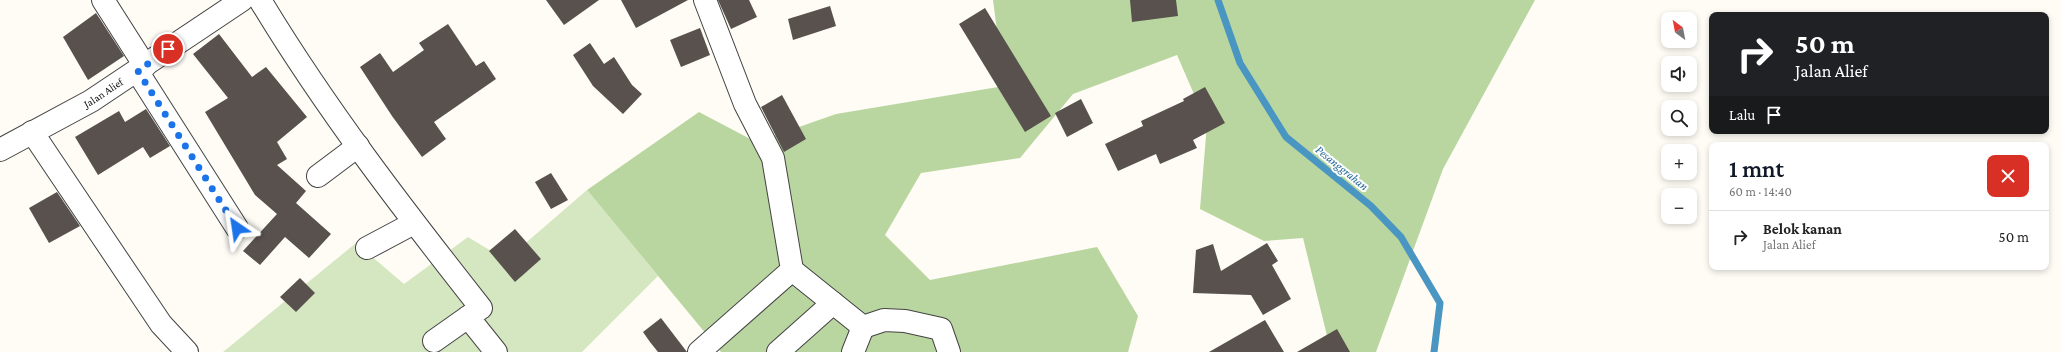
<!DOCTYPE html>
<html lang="id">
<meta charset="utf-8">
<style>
body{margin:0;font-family:"Crimson Pro",serif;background:#f6f6f6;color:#222;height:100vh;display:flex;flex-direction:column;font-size:15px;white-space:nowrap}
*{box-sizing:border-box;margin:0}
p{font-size:13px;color:#767676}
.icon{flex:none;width:22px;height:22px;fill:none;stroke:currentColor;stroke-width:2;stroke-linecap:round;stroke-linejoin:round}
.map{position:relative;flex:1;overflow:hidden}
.panel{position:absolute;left:1709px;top:142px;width:340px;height:128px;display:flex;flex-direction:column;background:#fff;border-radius:8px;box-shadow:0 2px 6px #0003}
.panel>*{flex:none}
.hud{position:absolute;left:1709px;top:12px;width:340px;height:122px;border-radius:8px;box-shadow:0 2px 6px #0003;background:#202124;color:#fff;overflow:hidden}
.needle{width:26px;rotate:328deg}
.controls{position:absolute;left:1661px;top:12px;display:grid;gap:8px}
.controls a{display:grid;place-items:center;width:36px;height:36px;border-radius:8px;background:#fff;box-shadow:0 2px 6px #0003;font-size:20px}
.pin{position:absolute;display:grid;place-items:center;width:34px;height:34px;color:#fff;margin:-17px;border:2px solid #fff;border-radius:50%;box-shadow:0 1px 4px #0007}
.me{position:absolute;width:44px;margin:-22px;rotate:328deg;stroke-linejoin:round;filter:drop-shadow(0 0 3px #0008)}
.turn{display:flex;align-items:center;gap:14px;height:84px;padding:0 20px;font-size:18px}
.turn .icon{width:52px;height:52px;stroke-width:2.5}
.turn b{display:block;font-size:28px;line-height:34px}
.then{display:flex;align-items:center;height:38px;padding:0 20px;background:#0003;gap:8px;font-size:15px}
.round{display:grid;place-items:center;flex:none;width:42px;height:42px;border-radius:8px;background:#f6f6f6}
.head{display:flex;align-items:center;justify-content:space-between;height:68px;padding:0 20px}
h1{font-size:24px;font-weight:600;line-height:30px;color:#111827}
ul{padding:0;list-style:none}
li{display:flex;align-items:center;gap:12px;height:52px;padding:0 20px;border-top:1px solid #e0e0e0}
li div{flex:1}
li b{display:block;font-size:15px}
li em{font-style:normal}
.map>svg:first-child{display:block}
</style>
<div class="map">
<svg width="2061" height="352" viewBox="0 0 2061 352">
<rect width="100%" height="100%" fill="#fefcf5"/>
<polygon fill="#d5e7c0" points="587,190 658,276 582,352 223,352 356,243 404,284 468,237 506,260"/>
<polygon fill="#bad6a0" points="993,0 1535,0 1443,169 1376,352 1331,352 1303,238 1264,241 1200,209 1207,124 1177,55 1073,94 1020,158 921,173 885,235 930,280 1097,247 1138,316 1128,352 721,352 587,190 699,112 756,142 836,114 1004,86"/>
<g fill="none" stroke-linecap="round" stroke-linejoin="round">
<polyline stroke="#4a96c3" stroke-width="7" points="1218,0 1240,63 1286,137 1371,206 1401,237 1440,303 1434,352"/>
</g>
<g fill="#58514d">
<polygon points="546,0 599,0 564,25"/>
<polygon points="621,0 688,0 636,28"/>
<polygon points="718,0 749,0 757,17 731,29"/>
<polygon points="1130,0 1176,0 1178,16 1132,22"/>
<polygon points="830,6 836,26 793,40 788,19"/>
<polygon points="985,8 1051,116 1025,132 959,24"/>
<polygon points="96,13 124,56 88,80 63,37"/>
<polygon points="448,24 476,66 484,61 496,79 434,122 446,139 422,157 392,116 360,67 380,53 393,72 424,50 419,43"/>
<polygon points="700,28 710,55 681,67 670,40"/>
<polygon points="219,34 252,77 266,67 307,117 277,142 287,159 277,165 306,191 296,203 331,234 309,258 285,237 260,265 243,251 277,214 255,195 205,112 228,98 193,54"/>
<polygon points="590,43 604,64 614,57 632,85 642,94 623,114 593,86 573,55"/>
<polygon points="1205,87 1225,123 1193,140 1197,148 1160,164 1156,154 1118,171 1105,144 1143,126 1141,121 1184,101 1183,99"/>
<polygon points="782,95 806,139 784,152 761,107"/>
<polygon points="1081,99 1093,123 1067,137 1055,113"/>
<polygon points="146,109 170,146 150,158 143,147 98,175 75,137 119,111 125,122"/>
<polygon points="551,173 568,200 551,209 535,182"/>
<polygon points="57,192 80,226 49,243 29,208"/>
<polygon points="515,229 541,259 515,282 489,251"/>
<polygon points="1267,243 1278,261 1272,265 1291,299 1263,315 1251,295 1193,293 1196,250 1213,244 1221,271"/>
<polygon points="300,278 315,293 296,312 280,297"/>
<polygon points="661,318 687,352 658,352 650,342 643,332"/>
<polygon points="1265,320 1284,352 1209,352"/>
<polygon points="1337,329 1350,352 1297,352"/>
</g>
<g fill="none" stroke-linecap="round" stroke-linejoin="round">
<defs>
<g id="minor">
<polyline points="103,0 145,66"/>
<path d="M260,0C325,108 403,209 481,308L468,317L496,352"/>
<polyline points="137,71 237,228"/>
<polyline points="32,132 161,324 187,352"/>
<path id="s1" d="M0,150L91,101L242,0"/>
<polyline points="318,176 358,146"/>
<polyline points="367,248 414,223"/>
<polyline points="792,270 863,327 884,320 905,321 941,329 949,352"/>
<polyline points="434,341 468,317"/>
<polyline points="699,352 792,270 773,158 745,104 705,0"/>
<polyline points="778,352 833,303"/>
<polyline points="853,352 863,327"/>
</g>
</defs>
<use href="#minor" stroke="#434343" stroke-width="24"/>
<use href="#minor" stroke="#fff" stroke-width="22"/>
</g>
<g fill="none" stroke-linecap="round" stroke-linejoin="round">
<polyline stroke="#1a73e8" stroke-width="7" stroke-dasharray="0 12.6" points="168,49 138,71 237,228"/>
</g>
<g text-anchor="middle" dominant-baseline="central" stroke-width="4" stroke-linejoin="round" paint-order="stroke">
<g font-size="11" fill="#101010" stroke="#fff">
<text stroke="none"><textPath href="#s1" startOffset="118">Jalan Alief</textPath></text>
</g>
<g font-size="12" font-style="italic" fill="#236999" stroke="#fff">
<text transform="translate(1342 168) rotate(39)">Pesanggrahan</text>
</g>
</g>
</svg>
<div class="controls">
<a><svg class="needle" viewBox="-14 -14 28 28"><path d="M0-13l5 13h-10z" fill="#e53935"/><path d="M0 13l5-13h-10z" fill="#767676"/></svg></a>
<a><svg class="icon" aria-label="sound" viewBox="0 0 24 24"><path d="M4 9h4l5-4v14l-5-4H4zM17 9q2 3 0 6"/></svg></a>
<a><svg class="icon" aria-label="search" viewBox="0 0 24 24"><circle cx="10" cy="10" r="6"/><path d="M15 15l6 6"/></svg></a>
<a>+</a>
<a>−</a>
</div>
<div class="pin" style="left:168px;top:49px;background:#d93025"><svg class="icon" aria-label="arrive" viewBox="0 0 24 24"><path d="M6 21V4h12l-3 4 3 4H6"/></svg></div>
<svg class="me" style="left:237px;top:228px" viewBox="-20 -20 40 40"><path d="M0-17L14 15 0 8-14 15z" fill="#1a73e8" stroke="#fff" stroke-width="4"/></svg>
<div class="hud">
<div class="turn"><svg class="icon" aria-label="right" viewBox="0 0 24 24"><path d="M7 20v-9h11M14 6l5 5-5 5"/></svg><div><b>50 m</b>Jalan Alief</div></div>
<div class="then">Lalu<svg class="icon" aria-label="arrive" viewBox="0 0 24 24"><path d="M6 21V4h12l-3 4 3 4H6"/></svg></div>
</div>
<section class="panel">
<div class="head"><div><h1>1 mnt</h1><p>60 m · 14:40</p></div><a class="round" style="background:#d93025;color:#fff"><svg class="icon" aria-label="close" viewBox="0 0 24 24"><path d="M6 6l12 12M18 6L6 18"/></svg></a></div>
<ul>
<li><svg class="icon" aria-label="right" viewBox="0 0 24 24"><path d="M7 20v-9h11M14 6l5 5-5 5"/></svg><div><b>Belok kanan</b><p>Jalan Alief</p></div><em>50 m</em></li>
</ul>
</section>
</div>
